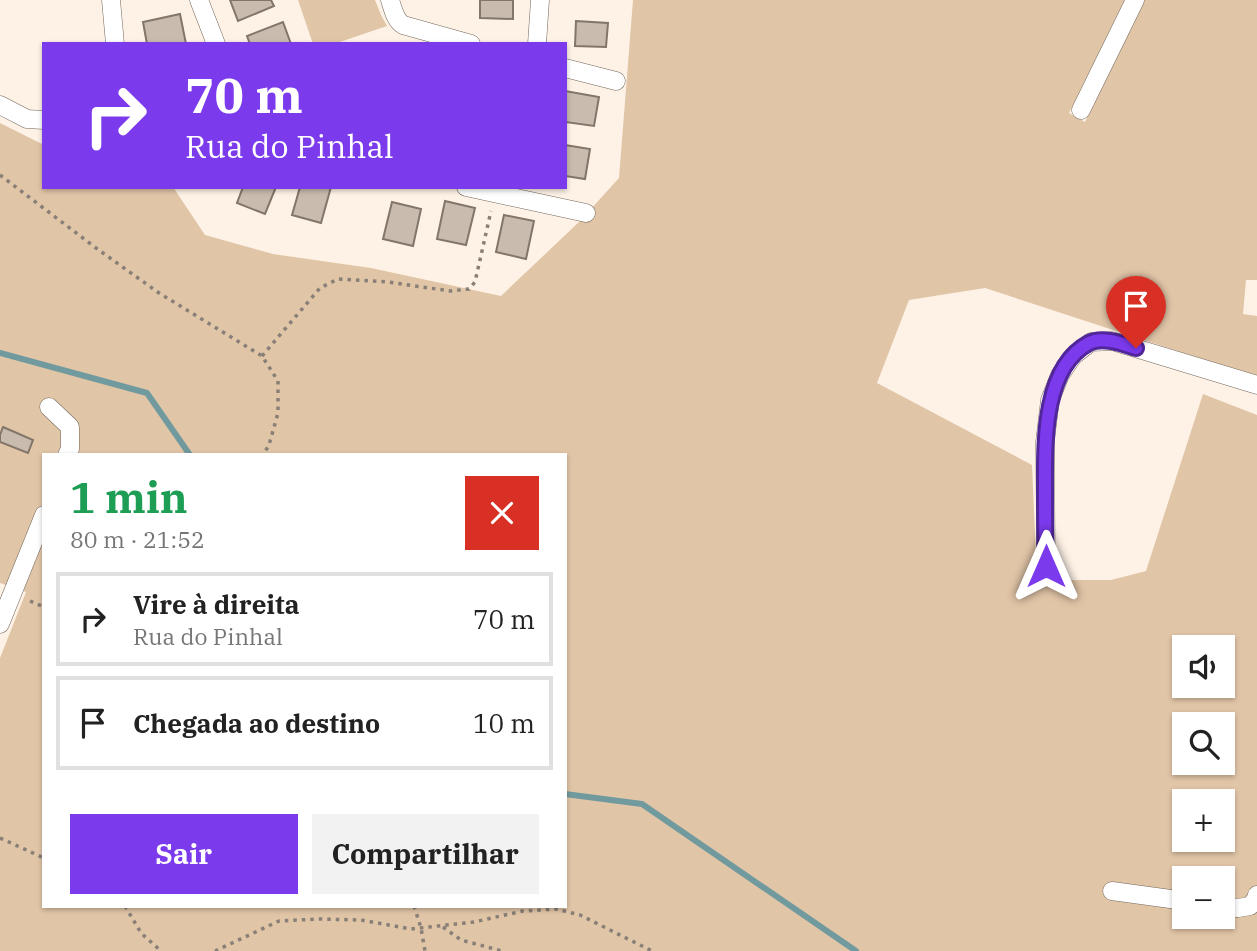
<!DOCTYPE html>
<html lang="pt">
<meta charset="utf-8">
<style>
body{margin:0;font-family:"IBM Plex Serif",serif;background:#f2f2f2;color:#222;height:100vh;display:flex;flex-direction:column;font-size:26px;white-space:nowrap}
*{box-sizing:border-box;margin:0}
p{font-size:23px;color:#767676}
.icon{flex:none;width:38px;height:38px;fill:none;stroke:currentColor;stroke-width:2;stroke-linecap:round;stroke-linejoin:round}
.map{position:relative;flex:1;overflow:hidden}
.sheet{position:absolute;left:42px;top:453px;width:525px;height:455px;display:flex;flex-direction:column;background:#fff;border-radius:0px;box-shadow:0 2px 5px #0004}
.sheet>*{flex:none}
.guide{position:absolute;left:42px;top:42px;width:525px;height:147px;border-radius:0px;box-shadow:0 2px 5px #0004;background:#7c3aed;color:#fff;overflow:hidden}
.tools{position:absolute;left:1172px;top:635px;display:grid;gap:14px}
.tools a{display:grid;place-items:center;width:63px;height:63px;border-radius:0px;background:#fff;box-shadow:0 2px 5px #0004;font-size:35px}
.pin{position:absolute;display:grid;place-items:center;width:60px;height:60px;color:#fff;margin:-72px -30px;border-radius:50% 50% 50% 0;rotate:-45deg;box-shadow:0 0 7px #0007}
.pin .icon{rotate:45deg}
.me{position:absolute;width:77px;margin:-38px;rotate:0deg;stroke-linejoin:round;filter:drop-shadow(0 0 5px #0008)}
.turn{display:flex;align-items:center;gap:24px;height:147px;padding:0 28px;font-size:32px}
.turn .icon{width:91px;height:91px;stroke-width:2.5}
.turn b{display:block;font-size:49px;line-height:60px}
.round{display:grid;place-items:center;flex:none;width:74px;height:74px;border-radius:0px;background:#f2f2f2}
.head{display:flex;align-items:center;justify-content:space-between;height:119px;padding:0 28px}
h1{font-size:42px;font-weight:800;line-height:52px;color:#1e9e55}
.button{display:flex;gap:14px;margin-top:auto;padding:14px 28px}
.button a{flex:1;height:80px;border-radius:0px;background:#7c3aed;color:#fff;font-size:28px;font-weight:800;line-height:80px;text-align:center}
.button a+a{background:#f2f2f2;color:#222}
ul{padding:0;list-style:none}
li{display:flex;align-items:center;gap:21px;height:94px;margin:0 14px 10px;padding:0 14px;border:4px solid #e0e0e0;border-radius:0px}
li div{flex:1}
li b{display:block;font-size:26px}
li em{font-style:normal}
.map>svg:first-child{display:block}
</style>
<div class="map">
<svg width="1257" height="951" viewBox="0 0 1257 951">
<rect width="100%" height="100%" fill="#fef2e7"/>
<g fill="#e1c5a7" fill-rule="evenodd">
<polygon points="298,0 375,0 381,15 387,26 334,44 313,44"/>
<path d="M633,0H1125L1069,113L1085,122L1143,0H1257V280H1246L1243,314L1257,316V377L985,288L909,300L877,383L1032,465L1037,580H1111L1146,571L1203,394L1257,415V951H0V658L26,592L0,583V123L44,145V187H173L205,235L273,254L371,268L501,296L580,221L619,178ZM44,455H565V906H44ZM1185,648H1223V686H1185ZM1185,724H1223V763H1185ZM1185,802H1223V840H1185ZM1185,878H1223V917H1185Z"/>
</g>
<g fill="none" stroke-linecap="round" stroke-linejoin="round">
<g stroke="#719a9f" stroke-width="6">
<polyline points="0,353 147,393 190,455"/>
<polyline points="565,794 642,804 856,951"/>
</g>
</g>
<g fill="#c9bcae" stroke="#827569" stroke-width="2">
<polygon points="230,0 271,0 274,6 238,21"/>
<polygon points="480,0 513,0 513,19 480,18"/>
<polygon points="180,14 186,44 147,44 143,22"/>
<polygon points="576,21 608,23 606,47 575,46"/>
<polygon points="283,22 291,44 250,44 247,36"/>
<polygon points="565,91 599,97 594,126 565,122"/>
<polygon points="565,145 590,149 585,179 565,176"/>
<polygon points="243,187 276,187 265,214 237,203"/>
<polygon points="300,187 331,187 321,223 292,215"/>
<polygon points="445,201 475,208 466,245 437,239"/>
<polygon points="392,202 421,209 413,246 383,239"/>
<polygon points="504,215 534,221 526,259 496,252"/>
<polygon points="3,427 33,440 28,453 0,442 0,435"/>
</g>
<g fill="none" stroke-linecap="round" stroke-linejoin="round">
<defs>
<g id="minor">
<polyline points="111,0 115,44"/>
<polyline points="199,0 216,44"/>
<path d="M390,0C393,9 395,20 403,25L471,44"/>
<polyline points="537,44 540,0"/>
<polyline points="565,68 616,81"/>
<polyline points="0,105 27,119 44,120"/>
<polyline points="1081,110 1135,0"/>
<polyline points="466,187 586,213"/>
<polyline points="49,407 70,427 70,449 67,455"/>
<polyline points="1046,566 1045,442 1050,400 1060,375 1073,356 1091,342 1112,341 1257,385"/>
<polyline points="0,624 44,515"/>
<polyline points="1112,891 1185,901"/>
<polyline points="1223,906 1238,908 1250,906 1256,899 1257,895"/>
</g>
</defs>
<use href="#minor" stroke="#73675b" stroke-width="19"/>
<g stroke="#887f77" stroke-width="3.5" stroke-dasharray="3.5 5" stroke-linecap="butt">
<polyline points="0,175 96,248 159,293 262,356 278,381 278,413 269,445 263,455"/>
<polyline points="262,356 320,288 338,279 388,282 450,291 469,289 475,282 491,211"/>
<polyline points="30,601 44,607"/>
<polyline points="0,838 44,858"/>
<polyline points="125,906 141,933 161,951"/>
<polyline points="414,906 421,928 425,951"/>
<polyline points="443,927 461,940 502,951"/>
<polyline points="215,951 279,921 319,919 361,920 411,929 474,922 523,911 556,909 580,915 652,951"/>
</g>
<use href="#minor" stroke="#fff" stroke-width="18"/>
</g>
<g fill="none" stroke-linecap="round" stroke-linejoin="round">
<defs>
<path id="route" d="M1046,566C1045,541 1045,516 1045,491C1045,445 1042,368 1089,343C1103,336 1123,344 1136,348"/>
</defs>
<use href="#route" stroke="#51269a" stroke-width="18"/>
<use href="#route" stroke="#7c3aed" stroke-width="12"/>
</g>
</svg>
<div class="tools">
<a><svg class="icon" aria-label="sound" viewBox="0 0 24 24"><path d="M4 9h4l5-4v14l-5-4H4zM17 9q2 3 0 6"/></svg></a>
<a><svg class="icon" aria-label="search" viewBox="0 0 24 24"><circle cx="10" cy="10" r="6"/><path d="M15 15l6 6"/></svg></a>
<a>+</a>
<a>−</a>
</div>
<div class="pin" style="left:1136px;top:348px;background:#d93025"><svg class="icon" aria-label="arrive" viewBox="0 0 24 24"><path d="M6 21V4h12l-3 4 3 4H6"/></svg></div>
<svg class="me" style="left:1046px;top:566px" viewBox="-20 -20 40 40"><path d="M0-17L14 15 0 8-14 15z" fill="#7c3aed" stroke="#fff" stroke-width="4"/></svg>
<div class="guide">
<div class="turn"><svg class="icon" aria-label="right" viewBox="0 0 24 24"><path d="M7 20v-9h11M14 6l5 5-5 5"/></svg><div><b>70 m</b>Rua do Pinhal</div></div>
</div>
<section class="sheet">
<div class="head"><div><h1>1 min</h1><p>80 m · 21:52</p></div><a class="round" style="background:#d93025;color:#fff"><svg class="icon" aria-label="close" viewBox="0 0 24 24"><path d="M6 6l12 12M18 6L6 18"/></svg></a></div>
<ul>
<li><svg class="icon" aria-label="right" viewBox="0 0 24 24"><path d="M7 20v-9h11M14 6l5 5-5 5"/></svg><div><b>Vire à direita</b><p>Rua do Pinhal</p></div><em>70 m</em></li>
<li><svg class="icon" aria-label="arrive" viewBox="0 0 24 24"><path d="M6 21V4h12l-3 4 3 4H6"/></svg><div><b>Chegada ao destino</b></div><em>10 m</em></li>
</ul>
<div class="button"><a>Sair</a><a>Compartilhar</a></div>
</section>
</div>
